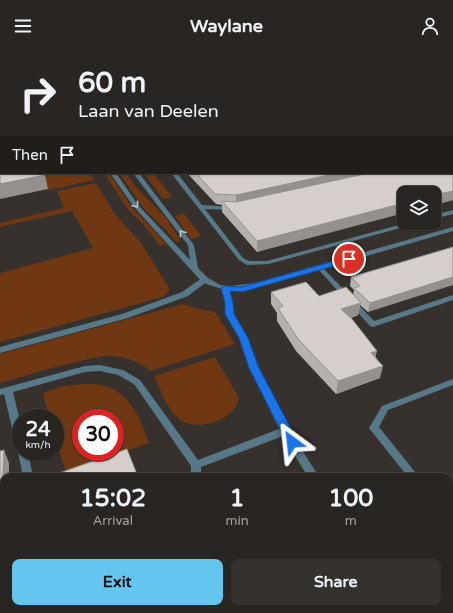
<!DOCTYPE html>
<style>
body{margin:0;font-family:"Varela Round",sans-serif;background:#35312f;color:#f1f3f6;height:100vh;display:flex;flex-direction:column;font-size:15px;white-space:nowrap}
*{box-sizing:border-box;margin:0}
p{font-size:13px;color:#a5a5a5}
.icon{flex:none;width:22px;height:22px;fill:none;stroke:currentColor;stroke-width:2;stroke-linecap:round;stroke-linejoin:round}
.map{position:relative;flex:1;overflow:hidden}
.details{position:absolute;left:0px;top:421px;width:453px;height:140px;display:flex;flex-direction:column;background:#292522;border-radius:12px 12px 0 0;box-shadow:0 1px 3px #0004,0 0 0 1px #454240}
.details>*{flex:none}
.hud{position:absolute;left:0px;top:0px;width:453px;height:122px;box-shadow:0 1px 3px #0004,0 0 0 1px #454240;background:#292522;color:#f1f3f6;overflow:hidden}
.buttons{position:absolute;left:397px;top:134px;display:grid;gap:8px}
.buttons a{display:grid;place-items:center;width:44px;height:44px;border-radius:8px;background:#292522;box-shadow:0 1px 3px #0004,0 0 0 1px #454240;font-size:20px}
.speed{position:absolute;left:12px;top:357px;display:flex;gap:8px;font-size:20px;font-weight:700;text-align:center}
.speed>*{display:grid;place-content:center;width:52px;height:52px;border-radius:50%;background:#292522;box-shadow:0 1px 3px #0004,0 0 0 1px #454240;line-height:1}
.speed small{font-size:10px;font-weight:400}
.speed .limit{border:6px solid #d22;background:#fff;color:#111}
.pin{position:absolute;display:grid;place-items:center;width:34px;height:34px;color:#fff;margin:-17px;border:2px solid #fff;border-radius:50%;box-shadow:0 1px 4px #0007}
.me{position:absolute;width:44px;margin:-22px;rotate:330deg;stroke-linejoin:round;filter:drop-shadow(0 0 3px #0008)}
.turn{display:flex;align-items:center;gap:14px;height:84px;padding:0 12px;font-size:18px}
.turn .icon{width:52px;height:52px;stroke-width:2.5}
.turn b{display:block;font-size:28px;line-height:34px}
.then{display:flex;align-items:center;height:38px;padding:0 12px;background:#0003;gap:8px;font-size:15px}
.eta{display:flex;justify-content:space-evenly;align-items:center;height:68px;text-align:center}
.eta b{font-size:24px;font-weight:700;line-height:28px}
.cta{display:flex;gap:8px;margin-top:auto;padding:8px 12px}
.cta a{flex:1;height:46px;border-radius:8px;background:#64c5ee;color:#111;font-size:16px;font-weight:700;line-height:46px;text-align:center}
.cta a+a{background:#35312f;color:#f1f3f6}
header{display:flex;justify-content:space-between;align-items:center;height:52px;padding:0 12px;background:#292522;font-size:18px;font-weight:700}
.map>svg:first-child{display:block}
</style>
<header><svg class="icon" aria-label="menu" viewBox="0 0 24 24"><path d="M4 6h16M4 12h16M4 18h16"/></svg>Waylane<svg class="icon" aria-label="person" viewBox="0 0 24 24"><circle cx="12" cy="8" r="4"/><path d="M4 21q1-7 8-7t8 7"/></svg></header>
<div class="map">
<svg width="453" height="561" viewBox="0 0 453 561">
<rect width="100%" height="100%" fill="#37312e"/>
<g fill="#6f3813" fill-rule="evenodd">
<polygon points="41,121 90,121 94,128 49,138"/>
<polygon points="104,121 109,121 133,157 153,177 166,192 160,194 149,179 127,156"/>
<polygon points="119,121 126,121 134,133 166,166 181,189 176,190 166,178 145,158"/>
<polygon points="144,121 153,121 172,145 163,147"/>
<polygon points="96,131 114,161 141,191 170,238 163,245 0,290 0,221 93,196 72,159 0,175 0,171 64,156 57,139"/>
<polygon points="184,162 201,184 191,187 175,164"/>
<path d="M183,252L198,257L215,260L235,292L151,319C139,309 123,304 108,304C100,304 91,307 84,308C56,314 28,323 0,331V302Z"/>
<path d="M215,305L239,346C234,371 190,383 174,362C165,352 160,336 154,324Z"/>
<path d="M83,332C90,332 98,332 105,334C131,342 141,368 149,391L66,420L55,385V366H49L43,341L64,334ZM81,366H115V400H81Z"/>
<polygon points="209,557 363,557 356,561 210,561"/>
</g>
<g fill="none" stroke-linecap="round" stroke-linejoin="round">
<g fill="#567887" fill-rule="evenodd">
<polygon points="171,121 177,121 202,153 234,155 235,156 232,158 205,157 243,206 249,209 267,209 406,171 416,171 415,172 269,212 247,213 239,208"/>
<polygon points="453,158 453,162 434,167 434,163"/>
<polygon points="320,214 322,215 374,269 453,243 453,248 373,275 370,274 318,217 316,216"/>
<polygon points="202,226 205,226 209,228 188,244 128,266 0,301 0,295 122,262 182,240"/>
<polygon points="453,327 453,333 388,358 379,375 419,425 408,425 369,376 382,354"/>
<polygon points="449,463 453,465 453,478 449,476"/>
</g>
<g fill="#567887" fill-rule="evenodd">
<polygon points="34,0 38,0 39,1 35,1"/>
<polygon points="110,121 116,121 138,153 190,208 188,193 133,121 139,121 194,193 198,216 208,226 220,233 230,234 255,231 453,175 453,179 260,235 244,238 229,239 233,251 234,262 247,286 258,316 289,377 319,425 308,425 283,384 201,415 201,425 191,425 191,414 134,332 118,323 100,319 85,320 13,340 21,373 21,400 28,400 33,425 23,425 18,400 21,397 18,396 16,393 4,342 0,343 0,337 85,314 100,313 123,318 140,328 198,408 279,377 250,316 239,286 226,262 225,251 222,237 209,233 202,230 134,155"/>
<polygon points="54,557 66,557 67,561 55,561"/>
<polygon points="72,557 92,557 90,561 70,561"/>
<polygon points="390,557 402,557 404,561 392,561"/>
</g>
<g fill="#689eb7" fill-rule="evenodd">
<polygon points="417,0 426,0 424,1"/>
<rect x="452" y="11" width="1" height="2"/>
<rect x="0" y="74" width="1" height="2"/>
<rect x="0" y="95" width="1" height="4"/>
</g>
</g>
<g fill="#b7b1ae">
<polygon points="187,121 452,121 453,148 434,153 434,141 257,200 222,160 222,153 216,152"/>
<polygon points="453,195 368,260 360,253 358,263 351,266 376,305 380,326 336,342 296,299 277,269 277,261 271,252 271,240 319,244 353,243 354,238 350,234 351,225"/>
</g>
<g fill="#95908d">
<polygon points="237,0 273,0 273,1 228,1"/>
<polygon points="1,31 1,43 0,43 0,32"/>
<polygon points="338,121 382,121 236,153 236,143"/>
<polygon points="45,123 48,137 0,147 0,132"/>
<polygon points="453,139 453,148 434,153 434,143"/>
<polygon points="404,151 404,161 257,200 257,189"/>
<polygon points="453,225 453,233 368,260 370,251"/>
<polygon points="361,251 358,263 339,269 341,257"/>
<polygon points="377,299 374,311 371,301"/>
<polygon points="383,314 380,326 336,342 338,329"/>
<polygon points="4,398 9,411 9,425 4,425 4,447 2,439"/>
<polygon points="25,557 29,557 30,561 26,561"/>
</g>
<g fill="#d5ceca" stroke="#95908d">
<polygon points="73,0 237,0 228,1 74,1"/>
<polygon points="0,10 1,11 1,31 0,32"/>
<polygon points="452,94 453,94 453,139 434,143 434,141 404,141 404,151 257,189 222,149 236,150 369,121 452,121"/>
<polygon points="0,105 1,105 1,121 44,121 45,123 0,132"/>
<polygon points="196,121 338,121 236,143 215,142"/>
<polygon points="453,195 453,225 370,251 354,236 360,234 351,225"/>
<polygon points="306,230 319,244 346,235 361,251 341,257 352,267 377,299 371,301 383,314 338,329 298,287 278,256 283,254 271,240"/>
<polygon points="127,397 138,425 51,425 51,424"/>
<polygon points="4,398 2,439 4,447 4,557 25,557 26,561 0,561 0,399"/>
<polygon points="131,557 195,557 197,561 121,561"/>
</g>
<defs><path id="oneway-chevron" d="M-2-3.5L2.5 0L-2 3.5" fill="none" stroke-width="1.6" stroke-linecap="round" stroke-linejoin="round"/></defs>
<g stroke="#c0c7ca">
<use href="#oneway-chevron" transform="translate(136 153) rotate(52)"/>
<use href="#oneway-chevron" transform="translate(182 181) rotate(-127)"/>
</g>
<polygon fill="#1a73e8" stroke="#114b97" points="349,205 353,207 352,209 242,240 230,239 233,251 234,262 248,286 259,316 298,390 296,393 292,395 288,393 249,316 239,286 225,262 225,251 221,236 225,234 241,235"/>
</svg>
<div class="buttons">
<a><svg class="icon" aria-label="layers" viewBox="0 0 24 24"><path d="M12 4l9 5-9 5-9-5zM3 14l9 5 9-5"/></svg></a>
</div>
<div class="speed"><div>24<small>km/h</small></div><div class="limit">30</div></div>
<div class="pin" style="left:349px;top:207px;background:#d93025"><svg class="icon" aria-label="arrive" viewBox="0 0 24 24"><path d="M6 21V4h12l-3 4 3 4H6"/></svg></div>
<svg class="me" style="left:292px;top:390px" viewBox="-20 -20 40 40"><path d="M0-17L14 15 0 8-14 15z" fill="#1a73e8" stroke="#fff" stroke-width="4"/></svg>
<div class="hud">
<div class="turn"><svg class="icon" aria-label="right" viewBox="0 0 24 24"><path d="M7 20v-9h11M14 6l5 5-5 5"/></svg><div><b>60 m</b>Laan van Deelen</div></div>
<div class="then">Then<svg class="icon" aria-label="arrive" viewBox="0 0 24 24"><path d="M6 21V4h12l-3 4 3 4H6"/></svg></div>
</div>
<section class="details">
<div class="eta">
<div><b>15:02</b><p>Arrival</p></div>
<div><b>1</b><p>min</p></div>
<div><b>100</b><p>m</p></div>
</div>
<div class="cta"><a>Exit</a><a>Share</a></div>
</section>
</div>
